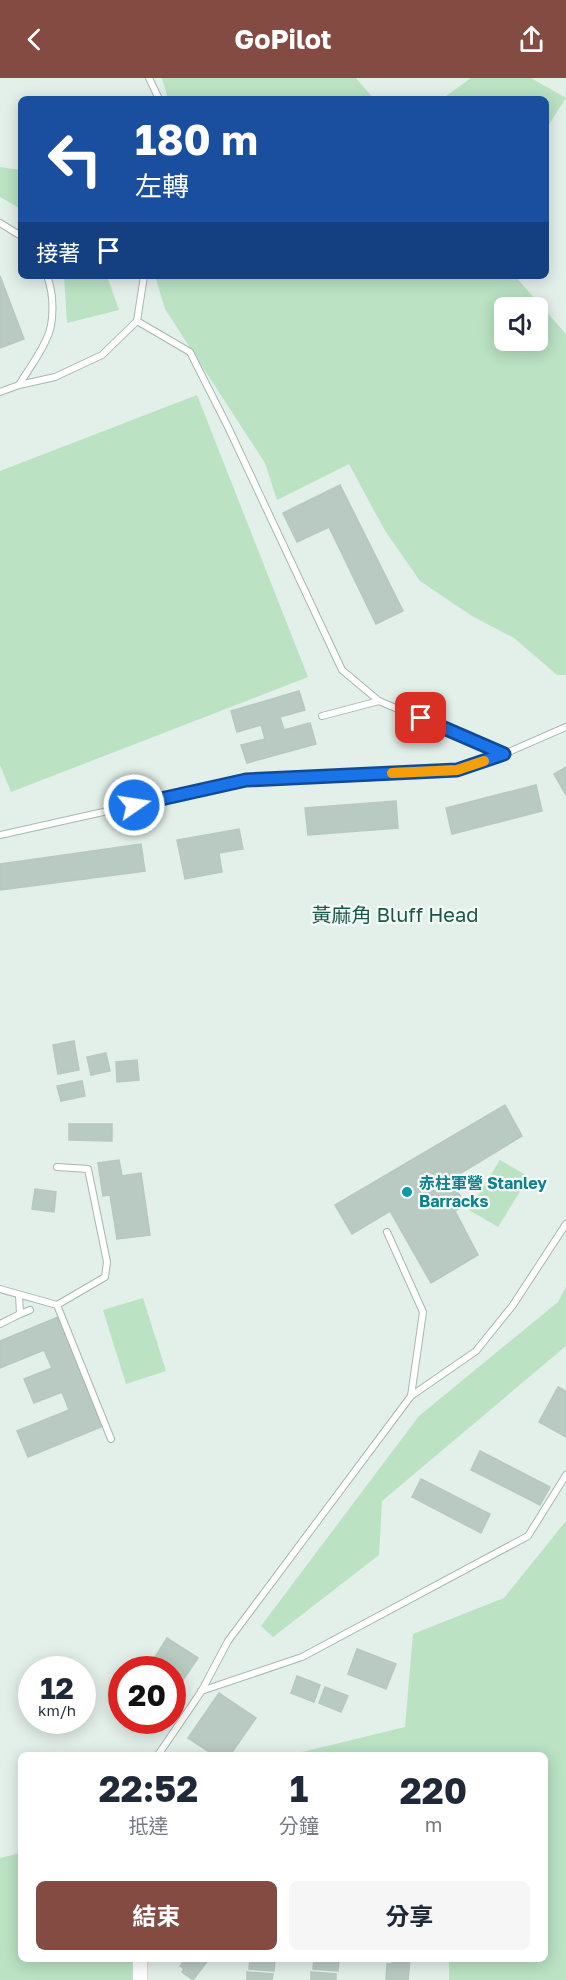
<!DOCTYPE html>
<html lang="zh-TW">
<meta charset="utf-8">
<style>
body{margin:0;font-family:"Golos Text","Noto Sans TC",sans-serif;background:#f6f6f7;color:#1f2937;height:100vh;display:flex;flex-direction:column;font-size:22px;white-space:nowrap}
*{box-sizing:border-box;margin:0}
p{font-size:20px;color:#747a83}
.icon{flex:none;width:33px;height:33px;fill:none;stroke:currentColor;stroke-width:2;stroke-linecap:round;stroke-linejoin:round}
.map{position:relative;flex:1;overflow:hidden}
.side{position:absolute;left:18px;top:1674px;width:530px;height:210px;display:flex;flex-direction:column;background:#fff;border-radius:9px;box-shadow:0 3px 15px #0003}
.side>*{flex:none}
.top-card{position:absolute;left:18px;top:18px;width:531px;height:183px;border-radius:9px;box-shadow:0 3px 15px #0003;background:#1a4fa0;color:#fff;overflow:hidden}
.fabs{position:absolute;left:494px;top:219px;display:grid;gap:12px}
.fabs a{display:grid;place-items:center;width:54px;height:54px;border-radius:9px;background:#fff;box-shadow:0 3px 15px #0003;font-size:30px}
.speed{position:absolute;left:18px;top:1578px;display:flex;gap:12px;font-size:30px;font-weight:700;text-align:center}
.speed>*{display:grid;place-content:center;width:78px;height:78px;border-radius:50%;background:#fff;box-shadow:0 3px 15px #0003;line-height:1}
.speed small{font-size:15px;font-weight:400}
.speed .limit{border:9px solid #d22;background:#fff;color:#111}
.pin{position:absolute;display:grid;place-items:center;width:51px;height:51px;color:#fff;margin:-26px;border-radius:12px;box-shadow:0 3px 9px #0006}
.me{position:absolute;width:66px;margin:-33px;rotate:77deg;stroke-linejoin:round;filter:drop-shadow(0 0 4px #0008)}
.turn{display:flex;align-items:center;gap:21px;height:126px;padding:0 18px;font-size:27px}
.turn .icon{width:78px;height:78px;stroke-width:2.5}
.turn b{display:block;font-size:42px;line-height:51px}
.then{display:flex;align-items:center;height:57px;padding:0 18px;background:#0003;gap:12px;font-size:22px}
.eta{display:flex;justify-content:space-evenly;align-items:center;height:102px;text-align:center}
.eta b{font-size:36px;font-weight:700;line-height:42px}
.button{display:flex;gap:12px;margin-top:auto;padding:12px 18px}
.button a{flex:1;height:69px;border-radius:9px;background:#844b43;color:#fff;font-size:24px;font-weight:700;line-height:69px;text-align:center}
.button a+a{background:#f6f6f7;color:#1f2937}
header{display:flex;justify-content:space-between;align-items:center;height:78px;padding:0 18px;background:#844b43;color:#fff;font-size:27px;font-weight:700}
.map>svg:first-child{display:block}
</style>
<header><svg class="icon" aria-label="back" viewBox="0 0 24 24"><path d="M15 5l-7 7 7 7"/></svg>GoPilot<svg class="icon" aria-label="share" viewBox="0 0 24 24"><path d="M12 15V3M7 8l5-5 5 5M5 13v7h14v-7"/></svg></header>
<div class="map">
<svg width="566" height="1902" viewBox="0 0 566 1902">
<rect width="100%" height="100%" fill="#e3efe9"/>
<g fill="#bae2c3" fill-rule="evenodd">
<polygon points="162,0 356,0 374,21 168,21"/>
<polygon points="471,0 531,0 566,20 546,51 546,21 442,21"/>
<polygon points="0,89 21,92 21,131 0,119"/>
<polygon points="64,198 107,198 119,232 67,245"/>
<path d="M155,198H515L566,256V597H557L514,560L472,538L420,503L384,451L349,386L277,422L265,385L165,231ZM504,230H537V262H504Z"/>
<polygon points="197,317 308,599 11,714 0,687 0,393"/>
<polygon points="500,1082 529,1099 498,1149 469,1132"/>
<polygon points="566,1209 566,1268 382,1423 379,1477 273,1559 261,1548 419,1338 558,1224"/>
<polygon points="143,1220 166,1293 126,1306 103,1232"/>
<polygon points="566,1443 566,1902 449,1902 449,1881 544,1881 544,1677 290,1677 405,1649 413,1556 504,1520"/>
<polygon points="21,1775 21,1881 134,1881 133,1902 0,1902 0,1780"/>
</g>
<g fill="#b8cac2" stroke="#b5c9c0" stroke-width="1.5">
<polygon points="0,198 24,261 0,270"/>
<polygon points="340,407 403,533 376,546 329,449 297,464 283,435"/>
<polygon points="299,613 305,632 280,639 284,652 310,645 316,666 247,685 241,667 265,661 261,647 237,654 231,633"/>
<polygon points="566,689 566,717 554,696"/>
<polygon points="536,707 542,733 452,756 446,730"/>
<polygon points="396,723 398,750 308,757 305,730"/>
<polygon points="239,751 243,771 219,775 222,794 185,801 177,762"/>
<polygon points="141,766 145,793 0,812 0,786"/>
<polygon points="74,963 79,992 58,996 53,967"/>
<polygon points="106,975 110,993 91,997 87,979"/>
<polygon points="137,982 139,1002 117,1004 116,984"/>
<polygon points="82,1003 85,1018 61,1023 57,1008"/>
<polygon points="505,1027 522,1058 451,1101 465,1127 455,1133 478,1177 431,1205 390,1133 352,1156 335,1127"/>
<polygon points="69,1046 112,1046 112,1063 69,1062"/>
<polygon points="119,1082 122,1098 141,1095 150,1157 117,1161 110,1117 103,1118 98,1085"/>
<polygon points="35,1111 56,1114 54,1134 32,1131"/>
<polygon points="58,1239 103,1348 28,1379 17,1353 69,1332 62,1314 34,1325 24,1301 52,1290 44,1272 0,1290 0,1263"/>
<polygon points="558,1309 566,1313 566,1359 539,1344"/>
<polygon points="480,1373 550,1409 540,1427 471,1392"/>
<polygon points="421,1401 490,1436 481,1455 412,1419"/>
<polygon points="167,1560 198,1580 172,1618 172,1592 147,1592"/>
<polygon points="357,1571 396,1586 386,1611 348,1596"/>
<polygon points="297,1598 320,1607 314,1624 291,1615"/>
<polygon points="325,1609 348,1618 341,1634 319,1625"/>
<polygon points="219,1615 256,1640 230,1677 214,1677 188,1660"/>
<polygon points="185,1881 209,1881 193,1902 182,1894 184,1891 180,1888"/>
<polygon points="250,1881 275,1881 274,1893 249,1891"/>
<polygon points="314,1881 339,1881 338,1893 313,1891"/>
<polygon points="392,1881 410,1881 408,1902 386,1902 387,1886 392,1886"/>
<polygon points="247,1894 273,1896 272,1902 247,1902"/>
<polygon points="311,1894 336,1896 336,1902 311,1902"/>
</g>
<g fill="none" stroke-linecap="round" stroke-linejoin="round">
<defs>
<g id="service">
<polyline points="149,0 159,21"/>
<polyline points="0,145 21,158"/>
<polyline points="144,198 137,243 190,274 228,349 342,592 379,623 504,676"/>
<path d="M19,307C28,292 39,278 46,262C55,245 54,216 47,198"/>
<polyline points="0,314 19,307 55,299 102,277 137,243"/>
<polyline points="322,638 379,623"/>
<polyline points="0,757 246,702 457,692 504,676 566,649"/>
<polyline points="387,1154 423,1234 411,1318"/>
<polyline points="0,1211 57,1227 111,1361"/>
<polyline points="57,1227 105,1199 107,1184 88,1091 57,1089"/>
<polyline points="20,1236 30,1232"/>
<polyline points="0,1246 20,1236 19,1217"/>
<polyline points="201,1613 302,1579 528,1458 566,1397"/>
<polyline points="158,1677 201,1614 228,1563 411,1318 476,1273 513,1227 566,1146"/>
</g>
<polyline id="tertiary" points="140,1881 140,1902"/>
</defs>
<use href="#service" stroke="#a5b8b0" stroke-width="8"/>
<use href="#tertiary" stroke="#a5b8b0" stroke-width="16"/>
<use href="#service" stroke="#fff" stroke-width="6"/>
<use href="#tertiary" stroke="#fff" stroke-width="15"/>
</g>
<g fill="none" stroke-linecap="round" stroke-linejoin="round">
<defs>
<polyline id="route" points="134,727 246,702 457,692 504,676 421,640"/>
</defs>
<use href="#route" stroke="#114b97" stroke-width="15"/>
<use href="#route" stroke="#1a73e8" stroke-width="10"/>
<polyline stroke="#f59e0b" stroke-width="10" points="392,695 457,692 484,683"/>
</g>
<circle fill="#0f9aa8" stroke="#f4faf7" stroke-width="2" cx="407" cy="1114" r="6"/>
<g text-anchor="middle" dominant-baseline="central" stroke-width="4.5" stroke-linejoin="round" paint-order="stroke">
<g font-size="16" font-weight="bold" fill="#0d838f" stroke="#f4faf7" text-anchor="start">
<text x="419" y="1105">赤柱軍營 Stanley<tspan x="419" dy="18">Barracks</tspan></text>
</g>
<g font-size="20" fill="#195746" stroke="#f4faf7">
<text x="395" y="836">黃麻角 Bluff Head</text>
</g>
</g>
</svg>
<div class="fabs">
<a><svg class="icon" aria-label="sound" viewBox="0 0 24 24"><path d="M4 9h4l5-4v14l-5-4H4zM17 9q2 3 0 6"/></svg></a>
</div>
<div class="speed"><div>12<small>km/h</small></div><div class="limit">20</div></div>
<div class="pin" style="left:421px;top:640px;background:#d93025"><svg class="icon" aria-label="arrive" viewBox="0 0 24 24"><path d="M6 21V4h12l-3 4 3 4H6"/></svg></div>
<svg class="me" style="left:134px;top:727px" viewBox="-20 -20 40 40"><circle r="17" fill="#1a73e8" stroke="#fff" stroke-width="3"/><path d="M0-11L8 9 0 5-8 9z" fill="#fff"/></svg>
<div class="top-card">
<div class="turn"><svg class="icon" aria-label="left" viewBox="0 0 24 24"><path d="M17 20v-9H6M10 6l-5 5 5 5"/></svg><div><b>180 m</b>左轉</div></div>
<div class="then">接著<svg class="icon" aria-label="arrive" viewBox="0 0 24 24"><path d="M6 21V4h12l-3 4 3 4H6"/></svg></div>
</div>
<section class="side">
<div class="eta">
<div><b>22:52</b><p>抵達</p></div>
<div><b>1</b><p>分鐘</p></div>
<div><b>220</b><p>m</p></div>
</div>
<div class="button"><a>結束</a><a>分享</a></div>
</section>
</div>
